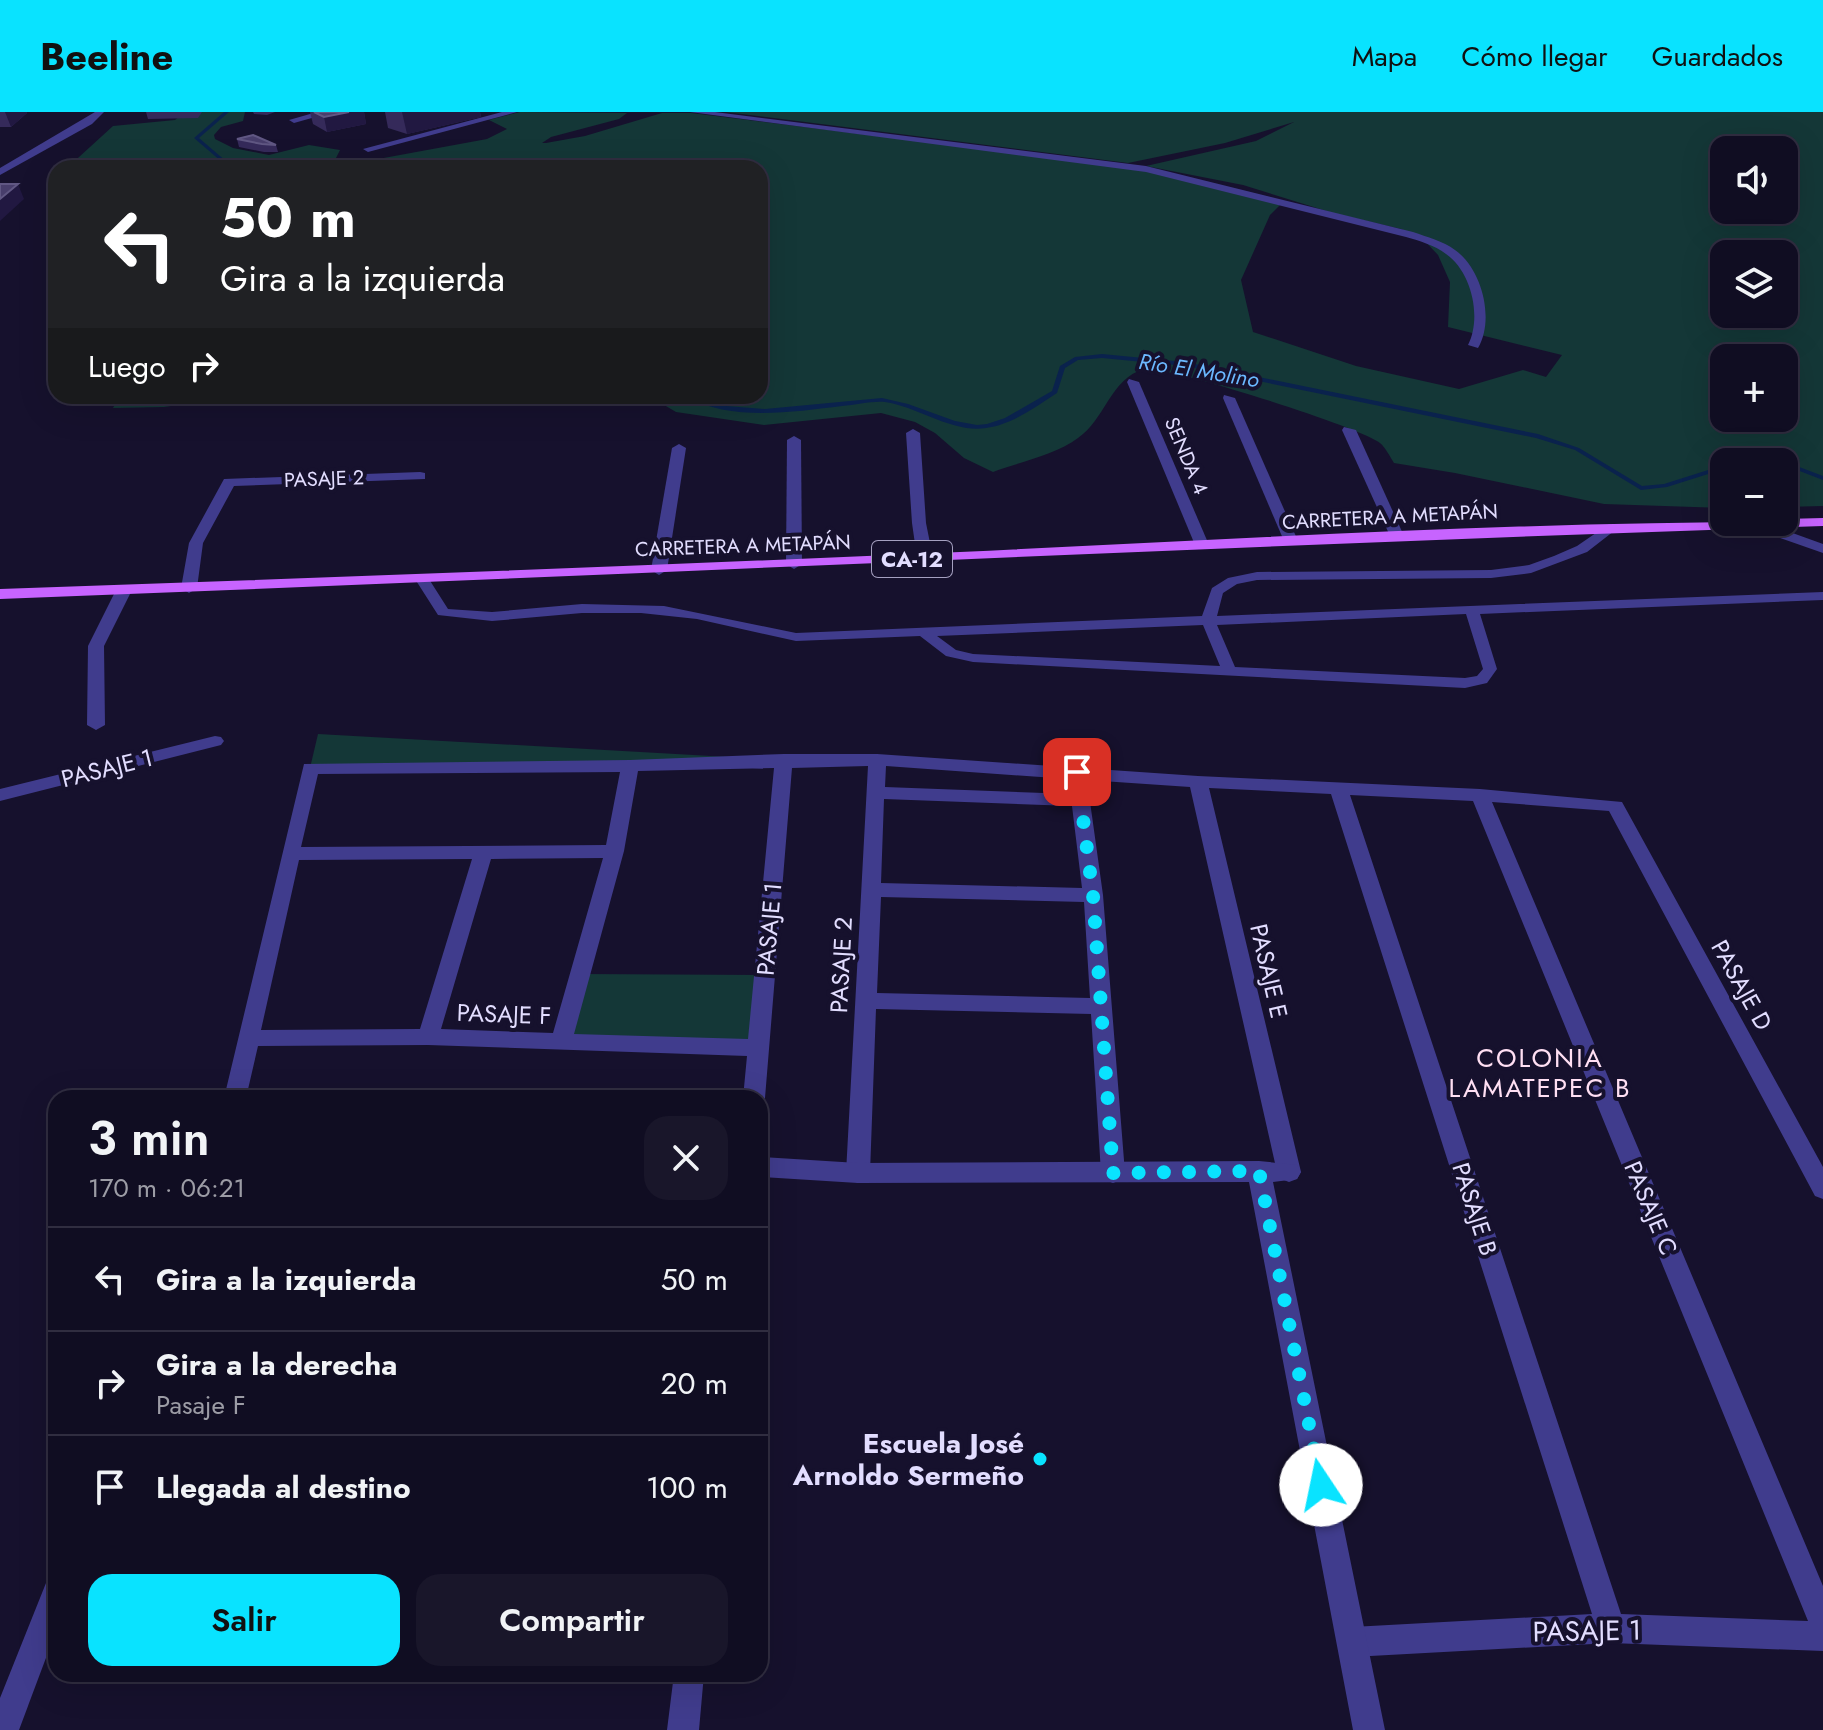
<!DOCTYPE html>
<html lang="es">
<meta charset="utf-8">
<style>
body{margin:0;font-family:Jost,sans-serif;background:#19162a;color:#f1f3f6;height:100vh;display:flex;flex-direction:column;font-size:30px;white-space:nowrap}
*{box-sizing:border-box;margin:0}
p{font-size:26px;color:#9c9ca5}
.icon{flex:none;width:44px;height:44px;fill:none;stroke:currentColor;stroke-width:2;stroke-linecap:round;stroke-linejoin:round}
.map{position:relative;flex:1;overflow:hidden}
.details{position:absolute;left:48px;top:978px;width:720px;height:592px;display:flex;flex-direction:column;background:#100d22;border-radius:24px;box-shadow:0 8px 32px #0002,0 0 0 2px #302d40}
.details>*{flex:none}
.hud{position:absolute;left:48px;top:48px;width:720px;height:244px;border-radius:24px;box-shadow:0 8px 32px #0002,0 0 0 2px #302d40;background:#202124;color:#fff;overflow:hidden}
.fabs{position:absolute;left:1710px;top:24px;display:grid;gap:16px}
.fabs a{display:grid;place-items:center;width:88px;height:88px;border-radius:16px;background:#100d22;box-shadow:0 8px 32px #0002,0 0 0 2px #302d40;font-size:40px}
.pin{position:absolute;display:grid;place-items:center;width:68px;height:68px;color:#fff;margin:-34px;border-radius:16px;box-shadow:0 4px 12px #0006}
.me{position:absolute;width:88px;margin:-44px;rotate:349deg;stroke-linejoin:round;filter:drop-shadow(0 0 6px #0008)}
.turn{display:flex;align-items:center;gap:28px;height:168px;padding:0 40px;font-size:36px}
.turn .icon{width:104px;height:104px;stroke-width:2.5}
.turn b{display:block;font-size:56px;line-height:68px}
.then{display:flex;align-items:center;height:76px;padding:0 40px;background:#0003;gap:16px;font-size:30px}
.round{display:grid;place-items:center;flex:none;width:84px;height:84px;border-radius:24px;background:#19162a}
.head{display:flex;align-items:center;justify-content:space-between;height:136px;padding:0 40px}
h1{font-size:48px;font-weight:600;line-height:60px}
.button{display:flex;gap:16px;margin-top:auto;padding:16px 40px}
.button a{flex:1;height:92px;border-radius:24px;background:#09e3ff;color:#111;font-size:32px;font-weight:600;line-height:92px;text-align:center}
.button a+a{background:#19162a;color:#f1f3f6}
ul{padding:0;list-style:none}
li{display:flex;align-items:center;gap:24px;height:104px;padding:0 40px;border-top:2px solid #302d40}
li div{flex:1}
li b{display:block;font-size:30px}
li em{font-style:normal}
header{display:flex;align-items:center;gap:48px;box-sizing:border-box;height:112px;padding:0 40px;background:#09e3ff;color:#111}
header strong{font-size:38px}
nav{display:flex;gap:44px;margin-inline-start:auto;font-size:28px}
.map>svg:first-child{display:block}
</style>
<header>
<strong>Beeline</strong>
<nav><a>Mapa</a><a>Cómo llegar</a><a>Guardados</a></nav>
</header>
<div class="map">
<svg width="1823" height="1618" viewBox="0 0 1823 1618">
<rect width="100%" height="100%" fill="#16112d"/>
<g fill="#143737" fill-rule="evenodd">
<path d="M185,0H245L243,9L221,15L214,23L215,27L233,36L269,43L309,33L340,38L334,50L351,52L487,27L507,17L489,8L520,0L627,1L619,7L551,25L542,31H546L585,24L662,1H691L1143,57L1281,92L1270,103L1241,168L1253,220L1356,254L1459,277L1523,258L1546,265L1562,243L1448,215L1450,170L1438,143L1421,125L1401,117L1333,101L1243,73L1146,54L1256,29L1294,10L1225,31L1128,51L726,0H1823V394L1784,395V350H1724V396L1604,392L1455,361L1394,351C1390,345 1386,336 1380,331C1363,316 1162,252 1144,257C1110,267 1105,308 1078,326C1055,343 1020,350 993,360L964,346L935,321L915,310L881,301L764,313L676,300L649,284H760V56H67L113,14L175,8ZM1724,38H1784V98H1724ZM1724,142H1784V202H1724ZM1724,246H1784V306H1724Z"/>
<polygon points="120,284 243,284 164,295 113,296"/>
<polygon points="318,622 784,648 310,656"/>
<polygon points="579,862 765,863 758,936 561,930"/>
</g>
<g fill="none" stroke-linecap="round" stroke-linejoin="round">
<g fill="#0a224d" fill-rule="evenodd">
<polygon points="224,0 229,0 199,26 234,56 229,56 194,26"/>
<path d="M1102,242L1185,250L1538,322L1579,336L1642,374L1664,372L1724,353V357L1667,375L1641,378L1575,338L1536,326L1185,254L1102,246L1078,248L1065,256L1057,281C1035,295 1012,313 986,316C951,321 919,295 885,290C871,289 856,293 842,294C792,300 731,310 685,284H694L726,294L765,297L882,286L908,292L955,309L977,313L987,312L1005,306L1052,279L1060,254L1075,245Z"/>
<polygon points="1771,348 1786,350 1823,364 1823,368 1784,353 1784,350 1768,350"/>
</g>
<path fill="#403c8d" fill-rule="evenodd" d="M1609,412L1614,413V419L1587,440L1531,461L1491,466L1257,468L1237,472L1223,481L1217,504L1823,480V488L1480,502L1497,557L1487,571L1465,576L973,550L946,544L920,524L796,529L697,507L641,501H582L492,509L438,503L415,467L422,463L427,464L448,497L492,500L582,492L664,494L796,521L1202,504L1212,476L1228,466L1257,460L1491,458L1529,453L1554,444L1577,434ZM1466,502L1483,557L1477,564L1465,566L1235,555L1217,513ZM1203,513L1220,554L973,542L956,538L937,524Z"/>
<g fill="#403c8d" fill-rule="evenodd">
<path d="M784,642H877L1198,664L1480,677L1622,690L1823,1055V1087L1815,1084L1609,699L1492,690L1823,1474V1539L1611,1531L1352,1545L1341,1541L1337,1530L1341,1519L1352,1515L1592,1502L1331,682L1209,676L1301,1060L1297,1067L1289,1070L1281,1067L1277,1060L1190,675L1087,668L1103,783L1125,1061L1121,1068L1113,1071L1105,1068L1101,1061L1091,902L876,897L870,1061L866,1068L858,1071L850,1068L846,1061L868,654L792,656L765,986L762,992L760,986H743L747,944L428,933L258,934L246,986H224L304,652L630,648ZM886,654L1069,667L1071,682L885,675ZM774,656L748,927L574,922L624,739L638,659ZM620,660L606,733L301,735L318,662ZM1350,683L1473,689L1808,1509L1621,1502ZM884,687L1072,694L1082,776L881,771ZM603,746L553,921L441,917L491,747ZM472,747L420,917L261,918L299,748ZM881,785L1084,790L1090,886L877,881Z"/>
<polygon points="56,1466 56,1519 19,1618 0,1618 0,1586 46,1471"/>
</g>
<g fill="#403c8d" fill-rule="evenodd">
<polygon points="95,0 104,0 92,12 0,63 0,56"/>
<polygon points="317,0 333,0 294,11 289,8"/>
<polygon points="502,0 517,0 368,40 363,37"/>
<path d="M690,0H715L1146,54L1413,120C1427,125 1443,129 1455,138C1482,157 1495,207 1478,236L1468,233C1482,206 1472,160 1446,142C1434,133 1420,129 1406,125L1146,60Z"/>
<polygon points="1129,267 1139,270 1209,433 1207,436 1202,437 1195,433 1127,270"/>
<polygon points="1224,283 1235,286 1298,429 1296,432 1291,433 1284,429 1223,286"/>
<polygon points="1344,315 1356,318 1404,424 1402,427 1397,428 1390,424 1342,318"/>
<polygon points="913,317 920,321 926,411 933,446 925,451 917,446 912,411 906,321"/>
<polygon points="794,324 801,328 802,452 794,457 786,452 787,328"/>
<polygon points="679,332 686,336 667,458 659,463 651,458 672,336"/>
<polygon points="420,360 425,361 425,367 234,374 203,431 197,476 189,481 181,476 189,431 224,367"/>
<polygon points="1748,410 1762,410 1823,432 1823,441 1749,415"/>
<polygon points="124,473 132,478 104,534 105,613 96,618 87,613 88,534 116,478"/>
<polygon points="215,624 221,625 224,629 221,633 0,689 0,677"/>
<polygon points="760,1045 858,1051 1259,1049 1297,1053 1301,1060 1297,1067 1273,1070 1385,1618 1353,1618 1249,1070 858,1071 760,1065"/>
<polygon points="674,1562 704,1562 699,1618 667,1618"/>
</g>
<path fill="#c764ff" fill-rule="evenodd" d="M1823,406V414C1215,434 608,464 0,487V477C320,466 640,454 960,440C1234,427 1511,410 1784,410V407Z"/>
</g>
<g fill="#352a5a">
<polygon points="0,0 26,0 27,1 11,15 0,15"/>
<polygon points="146,0 202,0 198,6 148,7"/>
<polygon points="253,0 275,0 267,3 254,2"/>
<polygon points="310,0 364,0 366,12 327,20 313,12"/>
<polygon points="385,0 480,0 481,5 407,22 388,16"/>
<polygon points="237,27 276,33 278,40 264,40 239,35"/>
</g>
<g fill="#211841">
<polygon points="5,0 26,0 27,1 11,15"/>
<polygon points="349,0 364,0 366,12 327,20 324,5"/>
<polygon points="402,0 480,0 481,5 407,22"/>
<polygon points="18,72 24,87 0,109 0,87"/>
</g>
<g fill="#483e6c" stroke="#605783" stroke-width="2">
<polygon points="314,0 349,0 324,5"/>
<polygon points="253,23 276,33 262,32 237,27"/>
<polygon points="0,72 18,72 0,87"/>
</g>
<g fill="none" stroke-linecap="round" stroke-linejoin="round">
<polyline stroke="#09e3ff" stroke-width="14" stroke-dasharray="0 25.2" points="1077,660 1093,783 1113,1061 1259,1059 1321,1373"/>
</g>
<circle fill="#09e3ff" stroke="#16112d" stroke-width="3" cx="1040" cy="1347" r="8"/>
<g text-anchor="middle" dominant-baseline="central" stroke-width="8" stroke-linejoin="round" paint-order="stroke">
<g font-size="20" fill="#e2ddff" stroke="#16112d">
<text transform="translate(1186 344) rotate(67)">SENDA 4</text>
<text transform="translate(324 367) rotate(-2)">PASAJE 2</text>
<text transform="translate(1390 405) rotate(-3)">CARRETERA A METAPÁN</text>
<text transform="translate(743 434) rotate(-2)">CARRETERA A METAPÁN</text>
</g>
<g font-size="22" font-style="italic" fill="#6bb8ff" stroke="#16112d">
<text transform="translate(1199 258) rotate(9)">Río El Molino</text>
</g>
<rect fill="#16112d" stroke="#a5a0c0" stroke-width="2" x="872" y="429" width="80" height="36" rx="6"/>
<g font-size="22" font-weight="bold" fill="#e2ddff">
<text x="912" y="447">CA-12</text>
</g>
<g font-size="24" fill="#e2ddff" stroke="#16112d">
<text transform="translate(107 656) rotate(-14)">PASAJE 1</text>
<text transform="translate(769 817) rotate(-85)">PASAJE 1</text>
<text transform="translate(841 853) rotate(-87)">PASAJE 2</text>
<text transform="translate(1269 859) rotate(77)">PASAJE E</text>
<text transform="translate(1742 873) rotate(61)">PASAJE D</text>
<text transform="translate(504 902) rotate(2)">PASAJE F</text>
<text transform="translate(1651 1096) rotate(67)">PASAJE C</text>
<text transform="translate(1475 1097) rotate(72)">PASAJE B</text>
</g>
<g font-size="26" letter-spacing="2" fill="#ffdff3" stroke="#16112d">
<text x="1540" y="946">COLONIA<tspan x="1540" dy="30">LAMATEPEC B</tspan></text>
</g>
<g font-size="28" font-weight="bold" fill="#e2ddff" stroke="#16112d" text-anchor="end">
<text x="1024" y="1331">Escuela José<tspan x="1024" dy="32">Arnoldo Sermeño</tspan></text>
</g>
<g font-size="28" fill="#e2ddff" stroke="#16112d">
<text transform="translate(1587 1519) rotate(-1)">PASAJE 1</text>
</g>
</g>
</svg>
<div class="fabs">
<a><svg class="icon" aria-label="sound" viewBox="0 0 24 24"><path d="M4 9h4l5-4v14l-5-4H4zM17 9q2 3 0 6"/></svg></a>
<a><svg class="icon" aria-label="layers" viewBox="0 0 24 24"><path d="M12 4l9 5-9 5-9-5zM3 14l9 5 9-5"/></svg></a>
<a>+</a>
<a>−</a>
</div>
<div class="pin" style="left:1077px;top:660px;background:#d93025"><svg class="icon" aria-label="arrive" viewBox="0 0 24 24"><path d="M6 21V4h12l-3 4 3 4H6"/></svg></div>
<svg class="me" style="left:1321px;top:1373px" viewBox="-20 -20 40 40"><circle r="19" fill="#fff"/><path d="M0-13L10 11 0 6-10 11z" fill="#09e3ff"/></svg>
<div class="hud">
<div class="turn"><svg class="icon" aria-label="left" viewBox="0 0 24 24"><path d="M17 20v-9H6M10 6l-5 5 5 5"/></svg><div><b>50 m</b>Gira a la izquierda</div></div>
<div class="then">Luego<svg class="icon" aria-label="right" viewBox="0 0 24 24"><path d="M7 20v-9h11M14 6l5 5-5 5"/></svg></div>
</div>
<section class="details">
<div class="head"><div><h1>3 min</h1><p>170 m · 06:21</p></div><a class="round"><svg class="icon" aria-label="close" viewBox="0 0 24 24"><path d="M6 6l12 12M18 6L6 18"/></svg></a></div>
<ul>
<li><svg class="icon" aria-label="left" viewBox="0 0 24 24"><path d="M17 20v-9H6M10 6l-5 5 5 5"/></svg><div><b>Gira a la izquierda</b></div><em>50 m</em></li>
<li><svg class="icon" aria-label="right" viewBox="0 0 24 24"><path d="M7 20v-9h11M14 6l5 5-5 5"/></svg><div><b>Gira a la derecha</b><p>Pasaje F</p></div><em>20 m</em></li>
<li><svg class="icon" aria-label="arrive" viewBox="0 0 24 24"><path d="M6 21V4h12l-3 4 3 4H6"/></svg><div><b>Llegada al destino</b></div><em>100 m</em></li>
</ul>
<div class="button"><a>Salir</a><a>Compartir</a></div>
</section>
</div>
